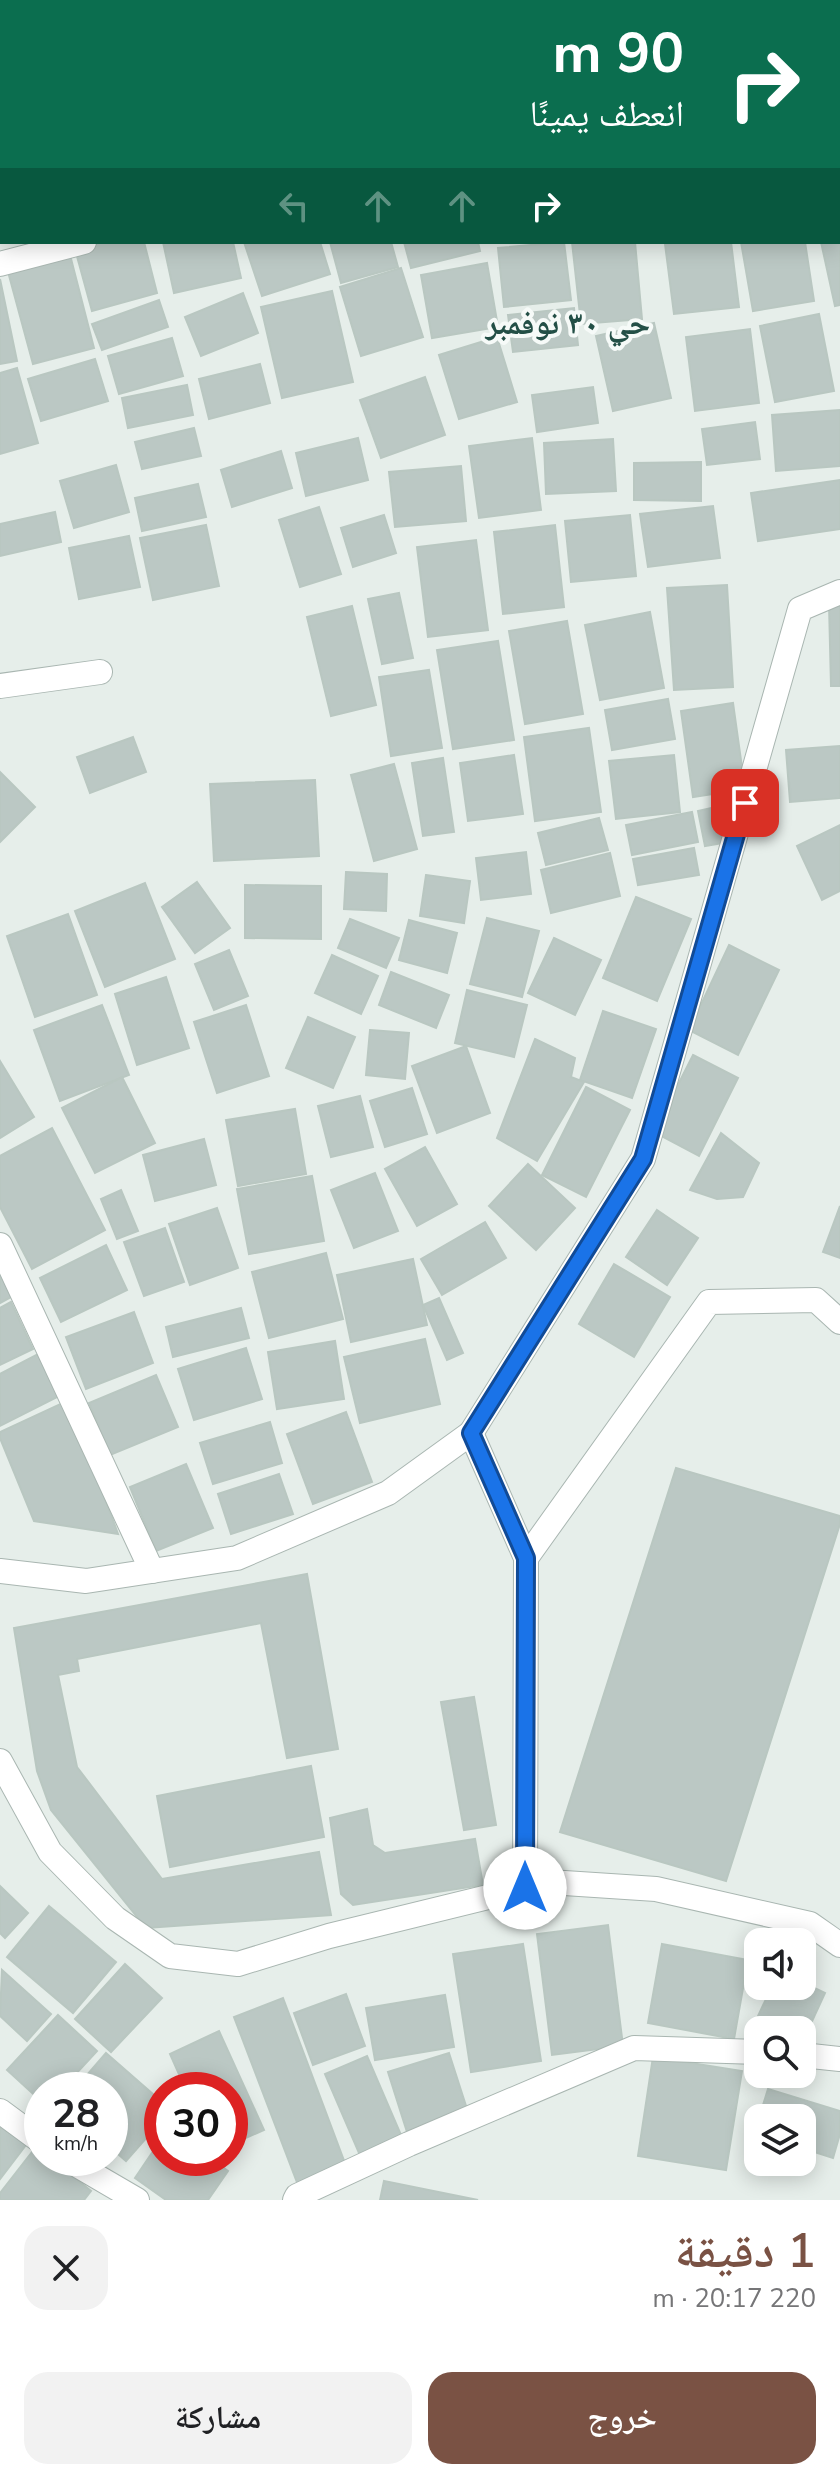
<!DOCTYPE html>
<html lang="ar">
<meta charset="utf-8">
<style>
body{margin:0;font-family:"Nunito Sans","Noto Naskh Arabic",sans-serif;background:#f2f2f2;color:#202124;direction:rtl;height:100vh;display:flex;flex-direction:column;font-size:30px;white-space:nowrap}
*{box-sizing:border-box;margin:0}
p{font-size:26px;color:#757577}
.icon{flex:none;width:44px;height:44px;fill:none;stroke:currentColor;stroke-width:2;stroke-linecap:round;stroke-linejoin:round}
.map{position:relative;height:2200px;overflow:hidden;direction:ltr}
.sheet{display:flex;flex-direction:column;background:#fff;flex:1}
.sheet>*{flex:none}
.top-card{position:absolute;left:0px;top:0px;width:840px;height:244px;box-shadow:0 4px 20px #0003;direction:rtl;background:#0b6e4f;color:#fff;overflow:hidden}
.buttons{position:absolute;left:744px;top:1928px;display:grid;gap:16px}
.buttons a{display:grid;place-items:center;width:72px;height:72px;border-radius:16px;background:#fff;box-shadow:0 4px 20px #0003;font-size:40px}
.speed{position:absolute;left:24px;top:2072px;display:flex;gap:16px;font-size:40px;font-weight:700;text-align:center}
.speed>*{display:grid;place-content:center;width:104px;height:104px;border-radius:50%;background:#fff;box-shadow:0 4px 20px #0003;line-height:1}
.speed small{font-size:20px;font-weight:400}
.speed .limit{border:12px solid #d22;background:#fff;color:#111}
.pin{position:absolute;display:grid;place-items:center;width:68px;height:68px;color:#fff;margin:-34px;border-radius:16px;box-shadow:0 4px 12px #0006}
.me{position:absolute;width:88px;margin:-44px;rotate:0deg;stroke-linejoin:round;filter:drop-shadow(0 0 6px #0008)}
.turn{display:flex;align-items:center;gap:28px;height:168px;padding:0 24px;font-size:36px}
.turn .icon{width:104px;height:104px;stroke-width:2.5}
.turn b{display:block;font-size:56px;line-height:68px}
.lanes{display:flex;align-items:center;height:76px;padding:0 24px;background:#0003;justify-content:center;gap:40px;direction:ltr}
.lanes .off{opacity:.35}
.round{display:grid;place-items:center;flex:none;width:84px;height:84px;border-radius:24px;background:#f2f2f2}
.overview{display:flex;align-items:center;justify-content:space-between;height:136px;padding:0 24px}
h1{font-size:48px;font-weight:600;line-height:60px;color:#7a5244}
.button{display:flex;gap:16px;margin-top:auto;padding:16px 24px}
.button a{flex:1;height:92px;border-radius:24px;background:#7a5244;color:#fff;font-size:32px;font-weight:600;line-height:92px;text-align:center}
.button a+a{background:#f2f2f2;color:#202124}
.map>svg:first-child{display:block}
</style>
<div class="map">
<svg width="840" height="2200" viewBox="0 0 840 2200">
<rect width="100%" height="100%" fill="#e6eeea"/>
<g fill="#bbc8c4" stroke="#b9c7c1" stroke-width="2">
<polygon points="2,134 2,223 0,223 0,135"/>
<polygon points="840,231 840,305 835,306 821,242 838,242"/>
<polygon points="103,242 144,242 157,293 92,311 75,249"/>
<polygon points="163,242 233,242 241,278 174,293"/>
<polygon points="244,242 320,242 330,274 262,296"/>
<polygon points="330,242 391,242 398,267 341,283"/>
<polygon points="404,242 478,242 480,251 411,268"/>
<polygon points="564,242 571,300 504,307 498,248"/>
<polygon points="572,242 635,242 642,319 581,324"/>
<polygon points="682,242 731,242 739,307 674,314 665,244"/>
<polygon points="741,242 805,242 814,301 753,311"/>
<polygon points="69,251 94,348 33,364 7,268"/>
<polygon points="487,263 498,327 432,338 421,275"/>
<polygon points="401,268 423,337 361,356 340,287"/>
<polygon points="0,279 17,361 0,364"/>
<polygon points="332,291 353,382 282,398 261,307"/>
<polygon points="243,293 258,333 201,356 185,317"/>
<polygon points="159,300 168,327 102,350 92,324"/>
<polygon points="574,308 578,345 513,352 508,315"/>
<polygon points="819,314 834,391 775,402 760,326"/>
<polygon points="654,323 671,398 613,411 596,336"/>
<polygon points="750,329 759,403 695,411 686,337"/>
<polygon points="497,337 517,402 459,419 439,355"/>
<polygon points="172,338 183,376 119,394 108,356"/>
<polygon points="95,359 108,401 41,421 28,379"/>
<polygon points="260,364 270,403 209,419 199,379"/>
<polygon points="17,368 38,443 0,454 0,373"/>
<polygon points="425,377 445,435 381,458 360,400"/>
<polygon points="187,385 193,415 128,428 122,398"/>
<polygon points="593,387 598,423 537,432 532,395"/>
<polygon points="840,410 840,466 776,471 772,415"/>
<polygon points="755,422 760,459 707,465 702,429"/>
<polygon points="194,428 201,456 142,469 135,442"/>
<polygon points="358,438 368,480 306,496 296,453"/>
<polygon points="532,438 541,510 479,518 469,446"/>
<polygon points="613,439 616,491 546,494 544,443"/>
<polygon points="281,451 292,488 232,507 221,470"/>
<polygon points="701,462 701,501 634,500 634,463"/>
<polygon points="116,465 129,512 74,528 60,481"/>
<polygon points="461,466 466,521 395,527 389,472"/>
<polygon points="840,480 840,529 758,541 751,493"/>
<polygon points="198,484 206,517 142,531 135,498"/>
<polygon points="713,506 720,558 648,567 640,514"/>
<polygon points="319,507 341,574 300,587 279,520"/>
<polygon points="55,512 61,542 0,556 0,524"/>
<polygon points="384,515 396,553 353,567 341,528"/>
<polygon points="630,515 636,576 571,582 565,521"/>
<polygon points="206,525 219,586 153,600 140,538"/>
<polygon points="555,525 564,607 503,614 494,532"/>
<polygon points="129,536 140,587 79,599 69,548"/>
<polygon points="476,540 488,630 428,637 417,547"/>
<polygon points="727,585 733,687 674,690 667,588"/>
<polygon points="399,593 413,658 382,664 368,599"/>
<polygon points="829,604 840,604 840,686 831,686"/>
<polygon points="352,606 376,705 331,716 307,617"/>
<polygon points="650,612 664,688 600,700 585,625"/>
<polygon points="567,621 583,714 525,724 509,631"/>
<polygon points="498,641 514,740 453,749 437,650"/>
<polygon points="429,670 442,748 391,756 379,677"/>
<polygon points="668,699 675,739 612,750 605,710"/>
<polygon points="733,703 745,789 693,797 681,711"/>
<polygon points="589,728 601,812 535,821 524,737"/>
<polygon points="133,737 146,772 90,793 77,757"/>
<polygon points="840,746 840,798 790,802 786,750"/>
<polygon points="514,755 523,814 468,821 460,763"/>
<polygon points="674,755 680,812 616,819 609,761"/>
<polygon points="443,758 454,832 423,836 412,763"/>
<polygon points="394,764 417,849 374,861 351,775"/>
<polygon points="0,772 35,807 0,842"/>
<polygon points="315,780 319,856 214,861 210,784"/>
<polygon points="716,807 723,843 705,846 698,811"/>
<polygon points="692,812 698,842 632,855 626,825"/>
<polygon points="599,818 608,850 546,865 538,833"/>
<polygon points="840,825 840,891 822,900 797,846"/>
<polygon points="694,848 699,875 638,885 633,859"/>
<polygon points="526,852 531,894 481,900 476,858"/>
<polygon points="610,853 620,896 551,913 541,870"/>
<polygon points="346,872 387,874 386,911 344,909"/>
<polygon points="426,875 470,881 464,923 420,916"/>
<polygon points="197,882 230,928 195,953 162,907"/>
<polygon points="145,883 175,959 105,987 75,911"/>
<polygon points="245,885 321,886 321,939 245,938"/>
<polygon points="636,897 691,919 657,1001 603,978"/>
<polygon points="68,914 97,995 35,1017 7,936"/>
<polygon points="487,918 539,931 522,997 470,984"/>
<polygon points="350,919 399,938 386,968 338,948"/>
<polygon points="409,920 457,933 447,973 399,960"/>
<polygon points="554,938 601,960 575,1015 528,993"/>
<polygon points="729,945 779,970 738,1055 689,1030"/>
<polygon points="229,950 248,996 214,1010 195,964"/>
<polygon points="332,955 378,976 361,1014 315,993"/>
<polygon points="391,972 449,995 436,1028 379,1005"/>
<polygon points="166,977 189,1048 137,1065 115,994"/>
<polygon points="467,990 527,1005 514,1057 455,1043"/>
<polygon points="102,1005 129,1075 60,1101 34,1030"/>
<polygon points="246,1005 269,1076 217,1093 194,1022"/>
<polygon points="603,1011 656,1029 632,1098 580,1080"/>
<polygon points="308,1017 355,1037 333,1088 286,1068"/>
<polygon points="370,1030 409,1033 405,1079 366,1075"/>
<polygon points="535,1039 575,1058 571,1077 584,1082 537,1161 497,1138"/>
<polygon points="466,1046 490,1113 437,1133 412,1066"/>
<polygon points="693,1055 738,1078 699,1156 654,1132"/>
<polygon points="0,1061 34,1117 0,1138"/>
<polygon points="122,1077 155,1143 95,1173 62,1108"/>
<polygon points="586,1087 630,1110 586,1197 542,1175"/>
<polygon points="412,1088 427,1134 385,1147 370,1101"/>
<polygon points="360,1096 373,1147 331,1157 318,1106"/>
<polygon points="295,1109 306,1174 238,1186 226,1120"/>
<polygon points="52,1128 105,1230 32,1269 0,1207 0,1156"/>
<polygon points="721,1133 759,1163 743,1197 717,1199 690,1190"/>
<polygon points="204,1139 216,1185 155,1201 143,1155"/>
<polygon points="425,1147 457,1204 417,1226 385,1169"/>
<polygon points="528,1164 575,1208 536,1250 489,1206"/>
<polygon points="375,1173 398,1231 354,1248 331,1190"/>
<polygon points="312,1176 324,1241 249,1254 237,1189"/>
<polygon points="121,1190 138,1231 117,1239 101,1199"/>
<polygon points="840,1206 840,1258 823,1252"/>
<polygon points="217,1208 238,1268 190,1285 169,1224"/>
<polygon points="657,1210 698,1238 667,1285 626,1257"/>
<polygon points="485,1222 506,1258 442,1295 421,1259"/>
<polygon points="165,1228 184,1282 144,1296 124,1242"/>
<polygon points="106,1245 127,1290 61,1322 40,1278"/>
<polygon points="326,1253 343,1319 269,1338 252,1272"/>
<polygon points="413,1259 427,1325 351,1342 337,1275"/>
<polygon points="614,1264 670,1297 634,1357 579,1324"/>
<polygon points="0,1274 11,1297 0,1303"/>
<polygon points="439,1298 463,1353 447,1360 423,1305"/>
<polygon points="11,1302 33,1349 0,1365 0,1308"/>
<polygon points="241,1308 249,1338 173,1357 166,1327"/>
<polygon points="134,1312 153,1363 86,1389 66,1337"/>
<polygon points="425,1339 440,1404 360,1423 344,1357"/>
<polygon points="335,1341 344,1399 277,1409 268,1352"/>
<polygon points="246,1348 262,1399 194,1420 178,1369"/>
<polygon points="38,1354 59,1396 0,1426 0,1374"/>
<polygon points="156,1375 178,1427 110,1455 89,1403"/>
<polygon points="69,1400 118,1534 34,1521 0,1438 0,1432"/>
<polygon points="346,1412 372,1482 313,1504 287,1434"/>
<polygon points="270,1422 282,1463 213,1484 200,1443"/>
<polygon points="186,1464 213,1528 156,1551 130,1487"/>
<polygon points="676,1468 840,1516 840,1524 726,1881 560,1832"/>
<polygon points="279,1474 293,1514 231,1534 218,1494"/>
<polygon points="307,1574 338,1749 287,1758 261,1623 77,1659 79,1671 58,1675 77,1767 162,1879 319,1852 331,1915 146,1928 51,1810 37,1771 14,1628"/>
<polygon points="474,1697 496,1825 464,1830 441,1702"/>
<polygon points="311,1766 324,1837 170,1867 157,1796"/>
<polygon points="367,1809 373,1845 385,1853 475,1839 483,1885 353,1905 341,1894 330,1818"/>
<polygon points="0,1886 28,1913 5,1938 0,1933"/>
<polygon points="49,1906 116,1962 73,2013 7,1957"/>
<polygon points="608,1925 623,2046 552,2055 537,1934"/>
<polygon points="523,1944 541,2061 471,2072 453,1954"/>
<polygon points="662,1944 748,1960 734,2039 648,2023"/>
<polygon points="125,1964 162,1998 111,2052 75,2019"/>
<polygon points="2,1970 51,2014 27,2041 0,2016"/>
<polygon points="802,1982 825,1993 802,2043 802,2030 758,2032 752,2029 772,1986 802,1986"/>
<polygon points="346,1994 365,2046 313,2065 294,2013"/>
<polygon points="445,1995 454,2047 375,2060 366,2008"/>
<polygon points="283,1998 346,2166 298,2185 234,2017"/>
<polygon points="58,2015 97,2051 61,2090 42,2090 42,2102 7,2070"/>
<polygon points="219,2031 264,2130 230,2145 230,2090 186,2090 170,2054"/>
<polygon points="106,2053 162,2102 162,2120 126,2161 110,2147 110,2090 74,2090"/>
<polygon points="449,2053 468,2112 407,2132 388,2072"/>
<polygon points="367,2056 404,2142 362,2160 325,2074"/>
<polygon points="653,2057 742,2071 726,2170 638,2156"/>
<polygon points="768,2089 840,2111 840,2134 833,2158 802,2148 802,2118 759,2118"/>
<polygon points="0,2125 26,2145 0,2179"/>
<polygon points="162,2138 162,2158 210,2158 228,2171 208,2200 166,2200 135,2178"/>
<polygon points="36,2147 42,2152 42,2158 50,2158 91,2191 84,2200 0,2200 0,2193"/>
<polygon points="384,2181 478,2200 380,2200"/>
</g>
<g fill="none" stroke-linecap="round" stroke-linejoin="round">
<defs>
<g id="minor">
<polyline points="0,264 84,242"/>
<polyline points="0,686 100,672"/>
<polyline points="0,1245 152,1571"/>
<polyline points="471,1433 526,1558 525,1888"/>
<polyline points="526,1558 709,1302 816,1300 840,1322"/>
<polyline points="0,1571 86,1581 237,1558 388,1493 471,1433 643,1159 800,609 840,592"/>
<polyline points="0,1761 50,1852 115,1918 170,1956 238,1964 329,1936 549,1882 656,1889 810,1924 840,1945"/>
<polyline points="802,2055 840,2059"/>
<polyline points="0,2111 42,2142"/>
<polyline points="65,2158 137,2200"/>
<polyline points="295,2200 297,2196 409,2144 634,2048 758,2052"/>
</g>
</defs>
<use href="#minor" stroke="#a9b6b1" stroke-width="26"/>
<use href="#minor" stroke="#fff" stroke-width="24"/>
</g>
<g fill="none" stroke-linecap="round" stroke-linejoin="round">
<defs>
<polyline id="route" points="525,1888 526,1558 471,1433 643,1159 745,803"/>
</defs>
<use href="#route" stroke="#114b97" stroke-width="20"/>
<use href="#route" stroke="#1a73e8" stroke-width="14"/>
</g>
<g text-anchor="middle" dominant-baseline="central" stroke-width="8" stroke-linejoin="round" paint-order="stroke">
<g font-size="32" font-weight="bold" fill="#234f46" stroke="#f6faf8">
<text x="568" y="323">حي ۳۰ نوفمبر</text>
</g>
</g>
</svg>
<div class="buttons">
<a><svg class="icon" aria-label="sound" viewBox="0 0 24 24"><path d="M4 9h4l5-4v14l-5-4H4zM17 9q2 3 0 6"/></svg></a>
<a><svg class="icon" aria-label="search" viewBox="0 0 24 24"><circle cx="10" cy="10" r="6"/><path d="M15 15l6 6"/></svg></a>
<a><svg class="icon" aria-label="layers" viewBox="0 0 24 24"><path d="M12 4l9 5-9 5-9-5zM3 14l9 5 9-5"/></svg></a>
</div>
<div class="speed"><div>28<small>km/h</small></div><div class="limit">30</div></div>
<div class="pin" style="left:745px;top:803px;background:#d93025"><svg class="icon" aria-label="arrive" viewBox="0 0 24 24"><path d="M6 21V4h12l-3 4 3 4H6"/></svg></div>
<svg class="me" style="left:525px;top:1888px" viewBox="-20 -20 40 40"><circle r="19" fill="#fff"/><path d="M0-13L10 11 0 6-10 11z" fill="#1a73e8"/></svg>
<div class="top-card">
<div class="turn"><svg class="icon" aria-label="right" viewBox="0 0 24 24"><path d="M7 20v-9h11M14 6l5 5-5 5"/></svg><div><b>90 m</b>انعطف يمينًا</div></div>
<div class="lanes"><svg class="icon off" aria-label="left" viewBox="0 0 24 24"><path d="M17 20v-9H6M10 6l-5 5 5 5"/></svg><svg class="icon off" aria-label="ahead" viewBox="0 0 24 24"><path d="M12 20V5M6 11l6-6 6 6"/></svg><svg class="icon off" aria-label="ahead" viewBox="0 0 24 24"><path d="M12 20V5M6 11l6-6 6 6"/></svg><svg class="icon" aria-label="right" viewBox="0 0 24 24"><path d="M7 20v-9h11M14 6l5 5-5 5"/></svg></div>
</div>
</div>
<section class="sheet">
<div class="overview"><div><h1>1 دقيقة</h1><p>220 m · 20:17</p></div><a class="round"><svg class="icon" aria-label="close" viewBox="0 0 24 24"><path d="M6 6l12 12M18 6L6 18"/></svg></a></div>
<div class="button"><a>خروج</a><a>مشاركة</a></div>
</section>
